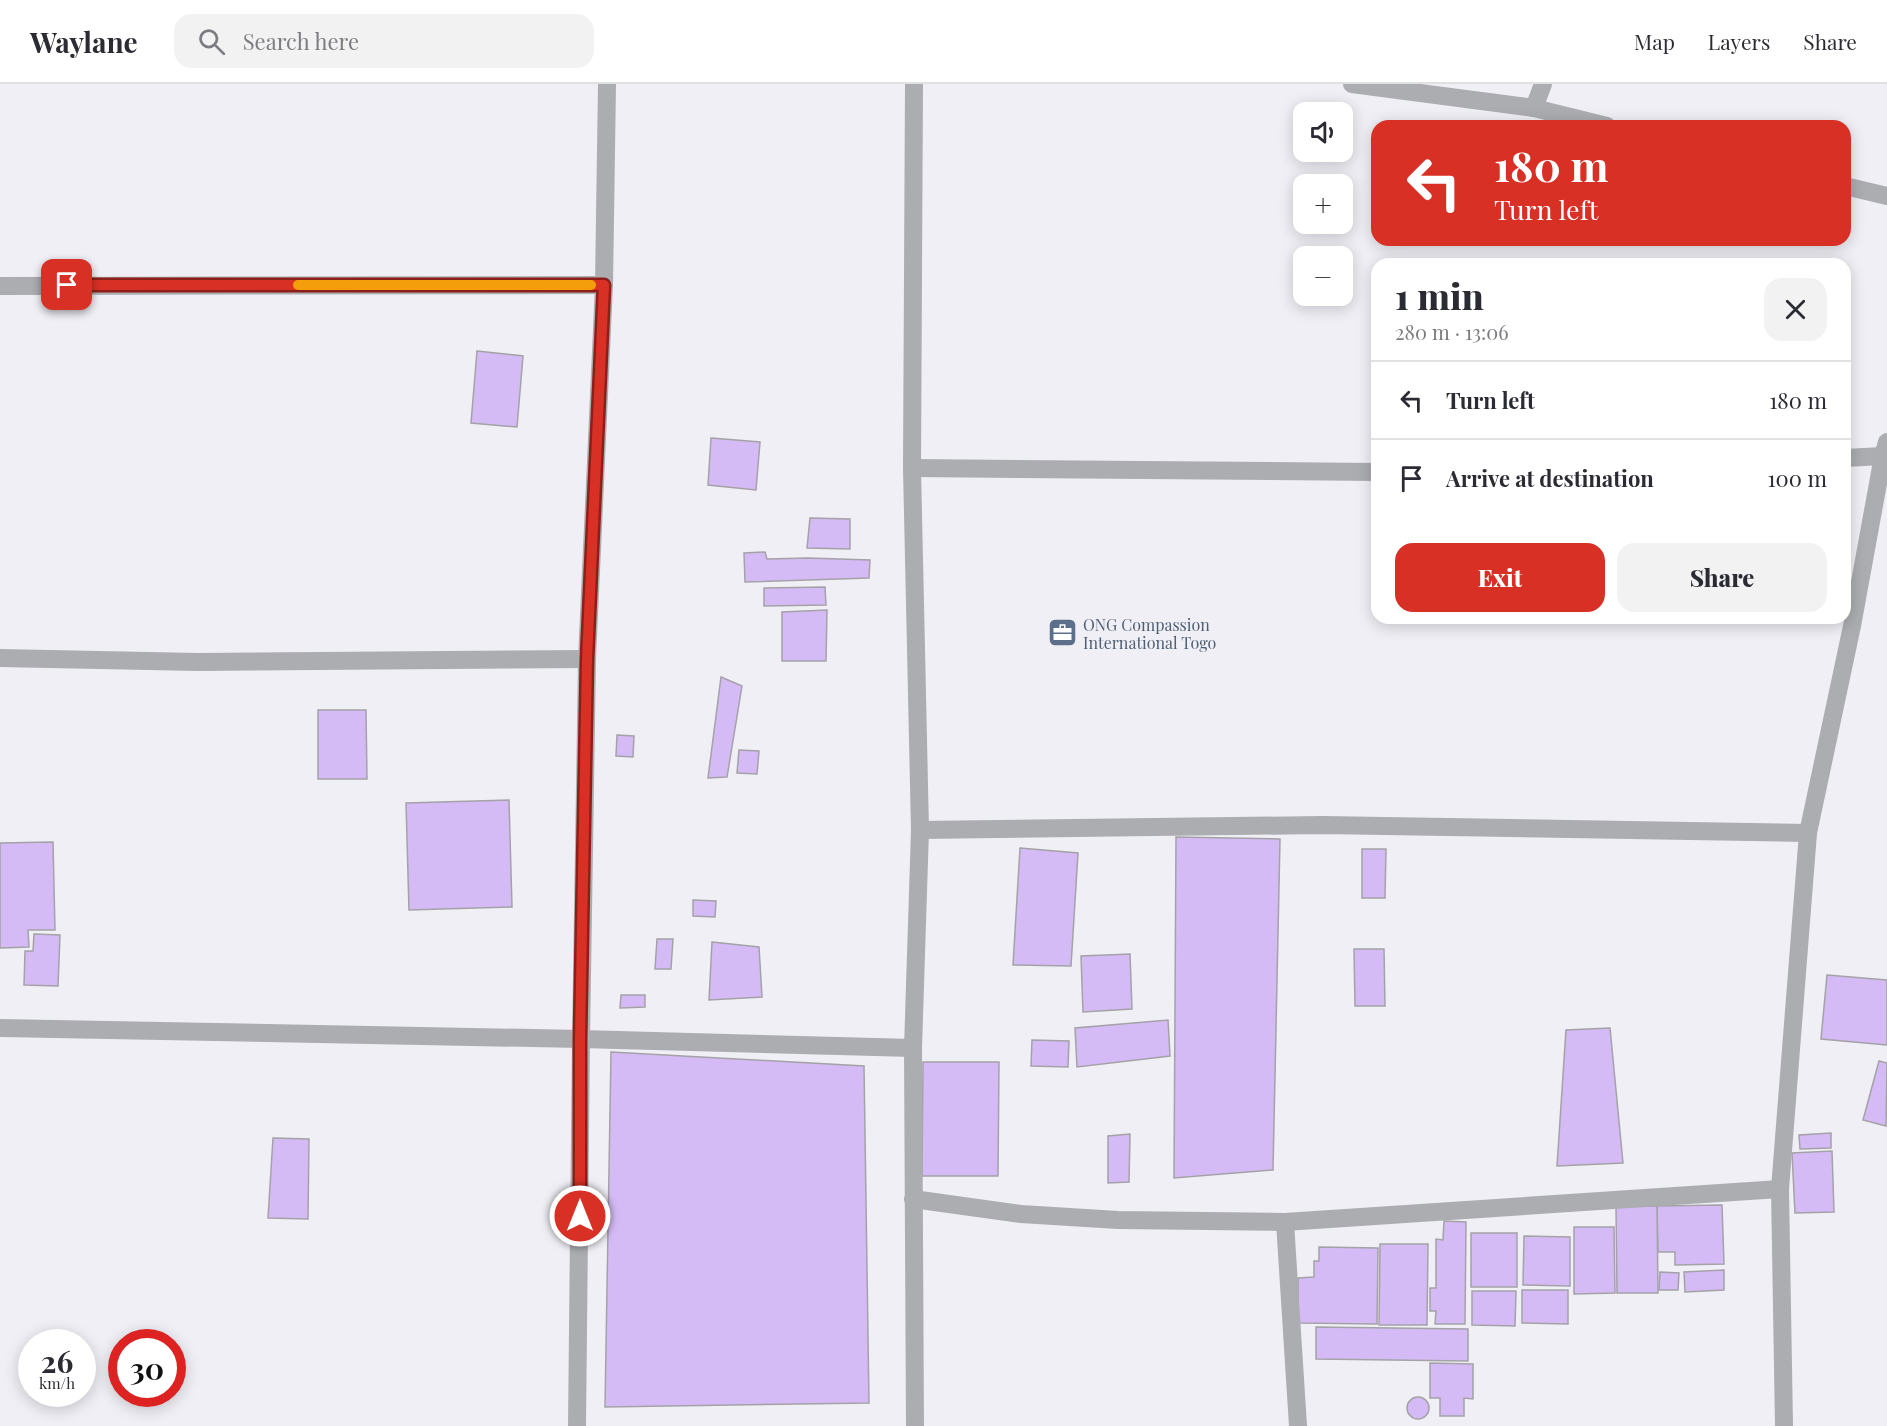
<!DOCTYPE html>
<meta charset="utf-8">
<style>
body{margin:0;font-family:"Playfair Display",serif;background:#f2f2f3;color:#2b2b33;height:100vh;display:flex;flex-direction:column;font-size:22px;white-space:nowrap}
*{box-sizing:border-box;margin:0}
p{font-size:20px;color:#7c7c81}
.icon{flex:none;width:33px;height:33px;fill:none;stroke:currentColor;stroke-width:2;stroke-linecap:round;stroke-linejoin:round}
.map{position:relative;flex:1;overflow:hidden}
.side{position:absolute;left:1371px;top:174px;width:480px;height:366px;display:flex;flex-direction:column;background:#fff;border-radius:18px;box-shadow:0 3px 15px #0003}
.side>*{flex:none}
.guide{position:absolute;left:1371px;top:36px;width:480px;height:126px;border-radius:18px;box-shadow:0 3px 15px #0003;background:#d93025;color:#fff;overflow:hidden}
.controls{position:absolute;left:1293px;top:18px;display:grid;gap:12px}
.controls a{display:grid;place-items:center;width:60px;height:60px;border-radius:12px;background:#fff;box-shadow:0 3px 15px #0003;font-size:30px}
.speed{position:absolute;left:18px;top:1245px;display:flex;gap:12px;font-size:30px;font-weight:700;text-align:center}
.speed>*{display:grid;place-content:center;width:78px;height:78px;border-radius:50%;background:#fff;box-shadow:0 3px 15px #0003;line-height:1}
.speed small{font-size:15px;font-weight:400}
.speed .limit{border:9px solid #d22;background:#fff;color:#111}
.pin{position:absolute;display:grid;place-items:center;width:51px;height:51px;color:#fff;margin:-26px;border-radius:12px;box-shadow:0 3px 9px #0006}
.me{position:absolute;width:66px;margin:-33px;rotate:0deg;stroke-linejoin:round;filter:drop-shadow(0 0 4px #0008)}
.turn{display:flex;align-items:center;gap:21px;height:126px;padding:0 24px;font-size:27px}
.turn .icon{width:78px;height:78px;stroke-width:2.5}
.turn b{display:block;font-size:42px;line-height:51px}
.round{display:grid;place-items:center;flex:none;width:63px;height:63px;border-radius:18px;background:#f2f2f3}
.summary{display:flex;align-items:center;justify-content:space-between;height:102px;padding:0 24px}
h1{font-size:36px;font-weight:800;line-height:45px}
.button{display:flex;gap:12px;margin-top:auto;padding:12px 24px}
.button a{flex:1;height:69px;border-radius:18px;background:#d93025;color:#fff;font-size:24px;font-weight:800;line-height:69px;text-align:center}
.button a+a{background:#f2f2f3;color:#2b2b33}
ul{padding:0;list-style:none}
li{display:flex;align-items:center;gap:18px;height:78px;padding:0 24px;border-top:2px solid #e1e1e2}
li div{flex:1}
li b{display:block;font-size:22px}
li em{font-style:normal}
header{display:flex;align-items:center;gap:36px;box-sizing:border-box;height:84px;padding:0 30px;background:#fff;border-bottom:2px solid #e1e1e2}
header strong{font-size:28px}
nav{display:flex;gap:33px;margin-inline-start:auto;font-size:21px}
.search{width:420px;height:54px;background:#f2f2f3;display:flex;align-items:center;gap:15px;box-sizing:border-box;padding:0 21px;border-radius:18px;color:#7c7c81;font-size:22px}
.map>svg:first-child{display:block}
</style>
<header>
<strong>Waylane</strong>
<div class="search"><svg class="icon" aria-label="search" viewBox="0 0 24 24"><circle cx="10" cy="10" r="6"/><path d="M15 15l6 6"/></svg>Search here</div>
<nav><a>Map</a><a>Layers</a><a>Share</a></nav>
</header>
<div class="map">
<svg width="1887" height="1342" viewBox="0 0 1887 1342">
<rect width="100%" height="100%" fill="#efeff5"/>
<g fill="#d5bbf6" stroke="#a4a2a7" stroke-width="1.5">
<polygon points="477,267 523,272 517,343 471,339"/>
<polygon points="711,354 760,358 756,406 708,401"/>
<polygon points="810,434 850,435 850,465 807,464"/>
<polygon points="765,468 767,475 808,474 870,476 869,494 745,498 744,469"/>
<polygon points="825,503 826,521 764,522 764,504"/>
<polygon points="827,526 826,577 782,577 782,528"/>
<polygon points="721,593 742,602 727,693 708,694"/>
<polygon points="318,626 366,626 367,695 318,695"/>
<polygon points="617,651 634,652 633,673 616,672"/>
<polygon points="739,666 759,667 757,690 737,689"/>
<polygon points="509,716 512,823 409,826 406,719"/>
<polygon points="1176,753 1280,755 1273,1086 1174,1094"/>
<polygon points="53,758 55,846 28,846 29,863 0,864 0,759"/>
<polygon points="1020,764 1078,769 1071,882 1013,881"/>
<polygon points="1362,765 1386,765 1385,814 1362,814"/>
<polygon points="693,816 716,817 715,833 693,832"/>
<polygon points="34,850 60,851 58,902 24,901 25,867 33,867"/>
<polygon points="657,855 673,855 671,885 655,885"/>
<polygon points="712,858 759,863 762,913 709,916"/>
<polygon points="1354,865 1384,865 1385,922 1355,922"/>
<polygon points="1130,870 1132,925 1083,928 1081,872"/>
<polygon points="1827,891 1887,896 1887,961 1821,955"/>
<polygon points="621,911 645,911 645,923 620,924"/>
<polygon points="1168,936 1170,972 1077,983 1075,944"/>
<polygon points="1610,944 1623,1079 1557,1082 1566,946"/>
<polygon points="1032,956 1069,957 1068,983 1031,982"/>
<polygon points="611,968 864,982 869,1319 605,1323"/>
<polygon points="1879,977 1887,979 1886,1042 1863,1036"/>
<polygon points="923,978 999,978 998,1092 922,1092"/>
<polygon points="1831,1049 1831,1064 1800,1065 1799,1051"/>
<polygon points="1130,1050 1129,1098 1108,1099 1108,1052"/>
<polygon points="273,1054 309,1055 308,1135 268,1134"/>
<polygon points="1832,1067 1834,1128 1795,1129 1792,1069"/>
<polygon points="1722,1121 1724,1180 1675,1181 1675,1168 1658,1168 1657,1122"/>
<polygon points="1657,1122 1658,1209 1617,1209 1616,1123"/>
<polygon points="1444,1137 1466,1138 1465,1240 1435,1240 1436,1227 1430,1227 1430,1204 1436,1204 1436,1155 1443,1156"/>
<polygon points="1574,1143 1614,1143 1615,1209 1574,1210"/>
<rect x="1471" y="1149" width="46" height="54"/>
<polygon points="1524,1152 1570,1153 1570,1202 1523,1201"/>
<polygon points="1380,1160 1428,1160 1427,1241 1379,1241"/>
<polygon points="1319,1163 1378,1164 1377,1240 1298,1239 1298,1194 1314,1193 1314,1177 1319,1177"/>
<polygon points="1724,1186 1724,1206 1685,1208 1684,1188"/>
<polygon points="1660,1188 1679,1189 1678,1206 1659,1206"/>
<polygon points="1522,1206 1568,1206 1568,1240 1522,1239"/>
<polygon points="1472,1207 1516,1207 1515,1242 1472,1241"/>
<polygon points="1316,1243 1468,1245 1468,1277 1316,1275"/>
<polygon points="1430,1279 1473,1280 1473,1315 1464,1314 1464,1332 1440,1332 1440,1314 1430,1314"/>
<circle cx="1418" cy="1324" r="11"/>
</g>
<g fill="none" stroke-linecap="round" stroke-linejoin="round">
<g stroke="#acadb0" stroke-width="18">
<polyline points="914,0 912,384 920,746 913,964 915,1342"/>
<polyline points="1352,0 1534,24 1607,42"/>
<polyline points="1534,24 1543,0"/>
<polyline points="1845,102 1887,112"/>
<polyline points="0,202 604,201"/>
<polyline points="1845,374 1883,372"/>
<polyline points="912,384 1377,388"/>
<polyline points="0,574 198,578 587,575"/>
<polyline points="920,746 1322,741 1808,749"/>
<polyline points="0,944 581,955 913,964"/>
<polyline points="913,1115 1021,1130 1118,1136 1285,1138 1780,1105"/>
<polyline points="1285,1138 1298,1342"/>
<polyline points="577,1342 581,955 587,575 604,201 607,0"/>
<polyline points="1784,1342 1780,1105 1808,749 1852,542 1883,372 1887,358"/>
</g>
</g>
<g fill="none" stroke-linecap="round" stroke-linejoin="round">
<defs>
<polyline id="route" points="67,201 604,201 587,575 580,955 580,1132"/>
</defs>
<use href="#route" stroke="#8d1f18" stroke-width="15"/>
<use href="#route" stroke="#d93025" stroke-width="10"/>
<polyline stroke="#f59e0b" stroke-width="10" points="298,201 591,201"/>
</g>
<defs>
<symbol id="office-square" viewBox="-11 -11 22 22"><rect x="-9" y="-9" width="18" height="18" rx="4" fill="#5c6f8a" stroke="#efeff5"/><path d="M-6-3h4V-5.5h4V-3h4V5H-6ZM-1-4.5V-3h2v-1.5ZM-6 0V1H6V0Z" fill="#fff"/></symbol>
</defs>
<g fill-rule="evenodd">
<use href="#office-square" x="1046" y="532" width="33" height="33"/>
</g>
<g text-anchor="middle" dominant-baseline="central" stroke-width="5" stroke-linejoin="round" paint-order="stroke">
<g font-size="16" fill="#4e5e75" stroke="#efeff5" text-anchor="start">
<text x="1083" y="540">ONG Compassion<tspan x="1083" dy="18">International Togo</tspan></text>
</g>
</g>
</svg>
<div class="controls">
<a><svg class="icon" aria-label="sound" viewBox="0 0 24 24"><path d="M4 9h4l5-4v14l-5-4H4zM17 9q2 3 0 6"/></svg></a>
<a>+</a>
<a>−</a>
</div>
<div class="speed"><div>26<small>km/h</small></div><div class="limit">30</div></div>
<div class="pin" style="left:67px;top:201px;background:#d93025"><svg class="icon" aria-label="arrive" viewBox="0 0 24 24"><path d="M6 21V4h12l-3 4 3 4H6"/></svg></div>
<svg class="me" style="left:580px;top:1132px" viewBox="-20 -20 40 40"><circle r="17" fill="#d93025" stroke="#fff" stroke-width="3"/><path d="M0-11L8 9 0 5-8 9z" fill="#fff"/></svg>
<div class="guide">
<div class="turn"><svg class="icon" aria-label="left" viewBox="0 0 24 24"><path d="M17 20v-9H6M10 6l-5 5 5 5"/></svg><div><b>180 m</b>Turn left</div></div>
</div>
<section class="side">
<div class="summary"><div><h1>1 min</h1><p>280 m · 13:06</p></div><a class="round"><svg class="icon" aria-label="close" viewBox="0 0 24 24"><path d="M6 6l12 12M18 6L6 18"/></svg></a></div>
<ul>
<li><svg class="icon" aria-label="left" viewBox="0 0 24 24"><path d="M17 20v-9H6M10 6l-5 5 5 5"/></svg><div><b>Turn left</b></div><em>180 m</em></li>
<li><svg class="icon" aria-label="arrive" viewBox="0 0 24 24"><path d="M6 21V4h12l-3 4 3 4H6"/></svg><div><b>Arrive at destination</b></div><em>100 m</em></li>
</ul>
<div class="button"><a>Exit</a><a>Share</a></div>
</section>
</div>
